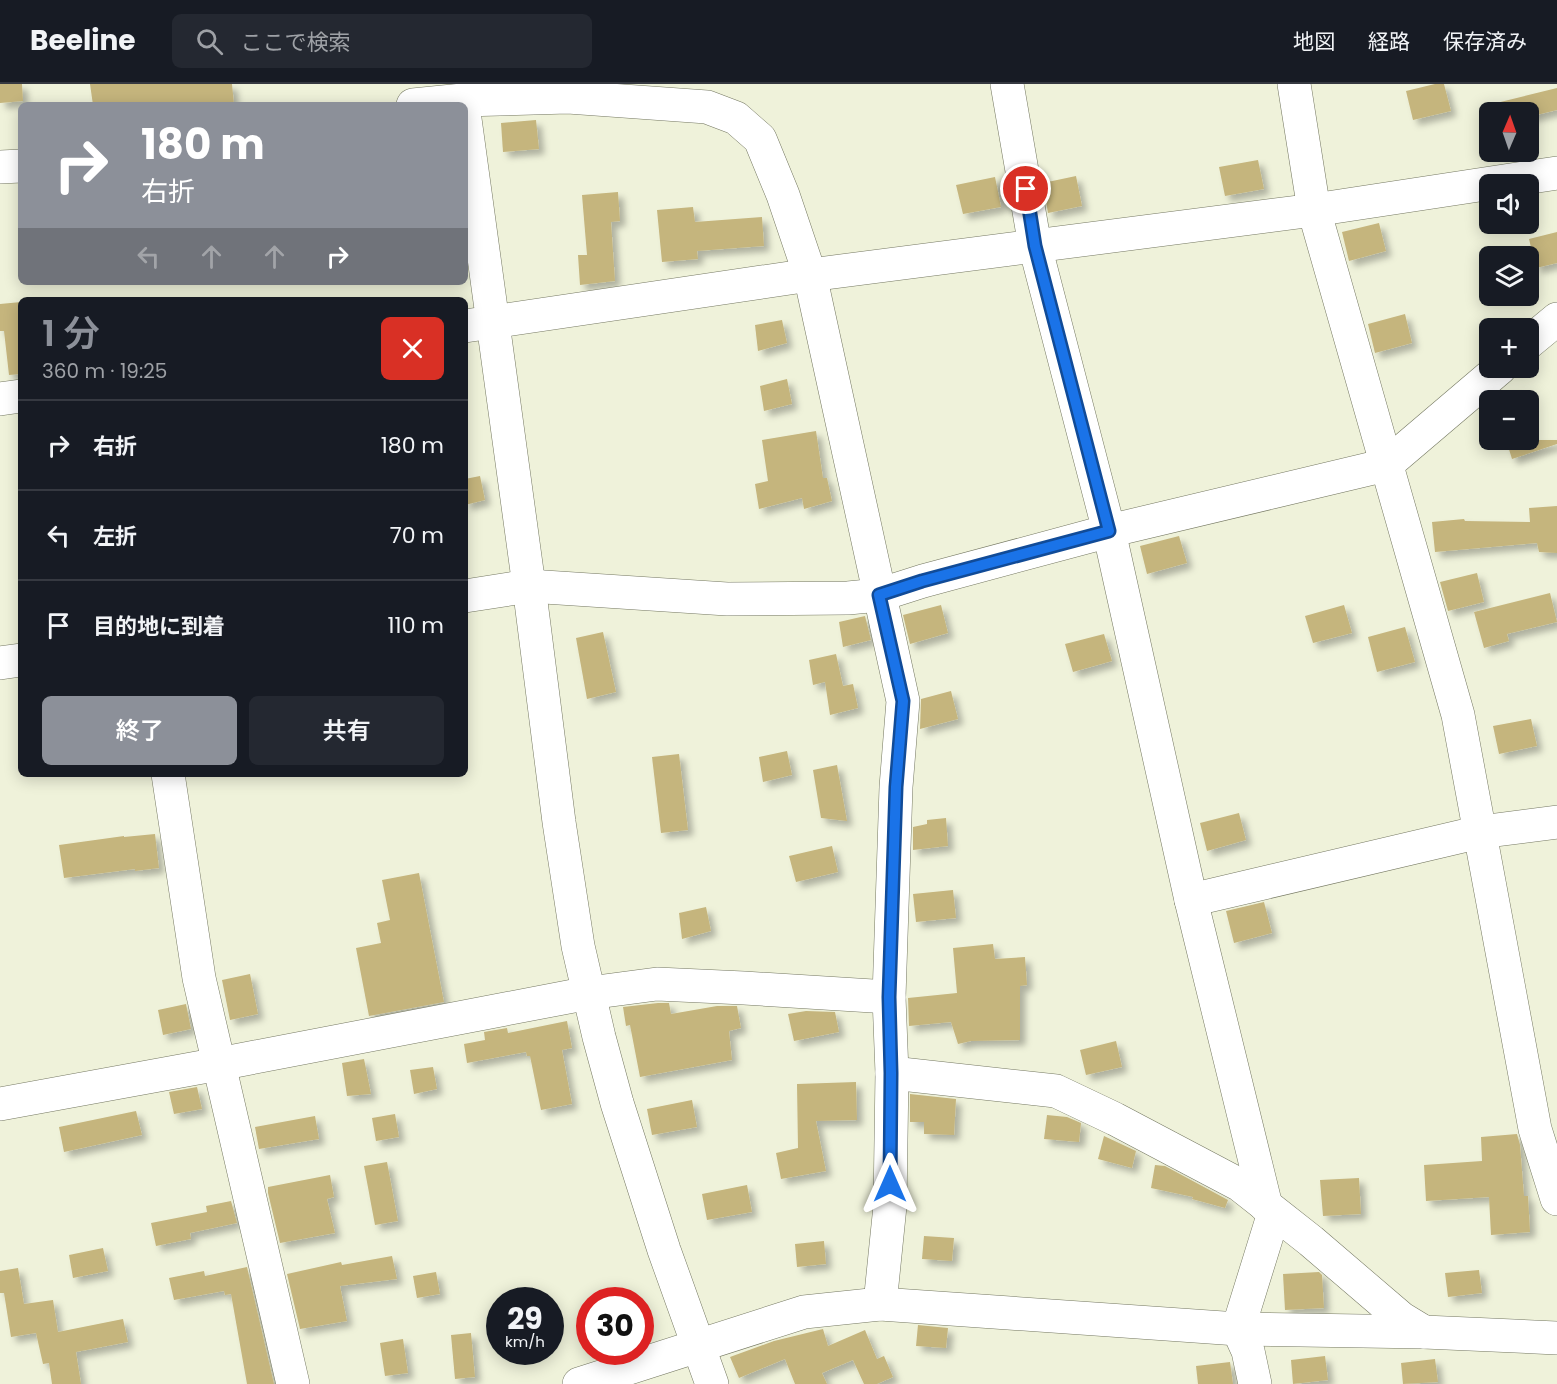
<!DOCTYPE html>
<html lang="ja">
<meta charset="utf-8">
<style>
body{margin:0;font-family:Poppins,"Noto Sans JP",sans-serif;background:#242831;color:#f1f3f6;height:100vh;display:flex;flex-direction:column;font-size:22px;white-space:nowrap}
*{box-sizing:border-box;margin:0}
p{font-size:20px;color:#9ea1a6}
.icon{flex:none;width:33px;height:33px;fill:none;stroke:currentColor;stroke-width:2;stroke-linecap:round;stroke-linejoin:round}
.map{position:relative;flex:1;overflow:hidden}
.side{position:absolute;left:18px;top:213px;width:450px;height:480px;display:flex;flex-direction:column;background:#171b24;border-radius:9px;box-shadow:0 3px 15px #0003}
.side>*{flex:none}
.hud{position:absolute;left:18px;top:18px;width:450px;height:183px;border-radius:9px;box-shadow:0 3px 15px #0003;background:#8c9099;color:#fff;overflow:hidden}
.needle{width:39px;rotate:2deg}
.tools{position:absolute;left:1479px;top:18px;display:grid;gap:12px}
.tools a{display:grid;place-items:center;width:60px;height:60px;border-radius:9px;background:#171b24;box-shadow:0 3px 15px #0003;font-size:30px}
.speed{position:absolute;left:486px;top:1203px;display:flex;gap:12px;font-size:30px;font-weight:700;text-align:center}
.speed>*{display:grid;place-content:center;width:78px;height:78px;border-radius:50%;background:#171b24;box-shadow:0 3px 15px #0003;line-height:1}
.speed small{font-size:15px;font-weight:400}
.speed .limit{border:9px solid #d22;background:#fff;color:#111}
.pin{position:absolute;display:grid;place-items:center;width:51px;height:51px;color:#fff;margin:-26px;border:3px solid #fff;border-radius:50%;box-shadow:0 2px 6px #0007}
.me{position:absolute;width:66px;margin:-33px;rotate:0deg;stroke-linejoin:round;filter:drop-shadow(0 0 4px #0008)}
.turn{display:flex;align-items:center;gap:21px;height:126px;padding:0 24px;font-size:27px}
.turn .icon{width:78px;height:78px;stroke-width:2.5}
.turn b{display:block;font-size:42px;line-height:51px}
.lanes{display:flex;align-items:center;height:57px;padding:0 24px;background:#0003;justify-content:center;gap:30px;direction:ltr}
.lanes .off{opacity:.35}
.round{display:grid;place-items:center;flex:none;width:63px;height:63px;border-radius:9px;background:#242831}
.summary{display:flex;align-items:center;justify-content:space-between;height:102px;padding:0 24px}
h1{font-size:36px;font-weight:600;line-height:45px;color:#8c9099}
.primary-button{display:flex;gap:12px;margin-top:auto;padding:12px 24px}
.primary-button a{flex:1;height:69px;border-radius:9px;background:#8c9099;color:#fff;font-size:24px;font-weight:600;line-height:69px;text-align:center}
.primary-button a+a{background:#242831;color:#f1f3f6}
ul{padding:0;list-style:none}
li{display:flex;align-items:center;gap:18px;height:90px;padding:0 24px;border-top:2px solid #363941}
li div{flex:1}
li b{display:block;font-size:22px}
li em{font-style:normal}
header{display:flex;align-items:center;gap:36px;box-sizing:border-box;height:84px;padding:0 30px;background:#171b24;border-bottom:2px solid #363941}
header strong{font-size:28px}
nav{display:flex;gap:33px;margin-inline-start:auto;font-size:21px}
.search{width:420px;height:54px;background:#242831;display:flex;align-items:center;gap:15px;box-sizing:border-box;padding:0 21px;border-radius:9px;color:#9ea1a6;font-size:22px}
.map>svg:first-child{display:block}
</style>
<header>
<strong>Beeline</strong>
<div class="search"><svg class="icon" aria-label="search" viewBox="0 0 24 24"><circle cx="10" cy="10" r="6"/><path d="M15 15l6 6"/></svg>ここで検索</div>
<nav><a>地図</a><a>経路</a><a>保存済み</a></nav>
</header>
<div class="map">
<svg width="1557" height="1300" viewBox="0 0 1557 1300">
<defs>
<filter id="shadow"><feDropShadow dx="5.5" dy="5.5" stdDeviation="3" flood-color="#0004"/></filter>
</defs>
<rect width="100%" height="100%" fill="#eff2da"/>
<g fill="#c5b57d" filter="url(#shadow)">
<polygon points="0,0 22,0 23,17 0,19"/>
<polygon points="90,0 232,0 234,21 93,21"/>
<polygon points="1435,0 1444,0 1451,27 1413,36 1406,7"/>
<polygon points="1557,4 1557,26 1528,33 1528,28 1485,28 1484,22"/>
<polygon points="536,36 539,65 503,68 501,39"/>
<polygon points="1258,76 1264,105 1225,112 1219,83"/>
<polygon points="1076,92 1082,122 1048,129 1043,99"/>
<polygon points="995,93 1001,123 963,130 956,101"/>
<polygon points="618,108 620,137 611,138 615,197 580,201 578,171 587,171 582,111"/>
<polygon points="693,123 695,138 762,133 764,162 697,167 698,175 662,178 657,126"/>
<polygon points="1379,139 1386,167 1349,177 1342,148"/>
<polygon points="1557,148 1557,179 1536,184 1529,155"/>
<polygon points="21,218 21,290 9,291 4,247 0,247 0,220"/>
<polygon points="1405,230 1412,259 1375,269 1368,240"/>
<polygon points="782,236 787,259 758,267 755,241"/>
<polygon points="787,295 792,320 764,327 760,302"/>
<polygon points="816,347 823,394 827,394 832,417 804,425 802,414 759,425 755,400 768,397 762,356"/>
<polygon points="1506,356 1557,356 1557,360 1512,375"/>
<polygon points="480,392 485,416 465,421 465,395"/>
<polygon points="1557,422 1557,469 1539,468 1537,459 1435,468 1432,438 1464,435 1465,437 1530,438 1529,424"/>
<polygon points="1179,452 1187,479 1147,490 1140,462"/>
<polygon points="1477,489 1484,518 1448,527 1440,498"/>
<polygon points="1550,509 1557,538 1507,550 1509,557 1484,564 1474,528"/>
<polygon points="941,521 948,549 910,560 903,531"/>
<polygon points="1344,521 1352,549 1313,559 1305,532"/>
<polygon points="865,532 871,556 843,563 839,538"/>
<polygon points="1405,543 1415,578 1377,588 1368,553"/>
<polygon points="603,548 616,608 587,615 576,554"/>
<polygon points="1104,550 1112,577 1073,588 1065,560"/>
<polygon points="836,570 843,602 853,600 858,624 830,631 825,598 813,601 809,576"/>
<polygon points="951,607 958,635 920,645 921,615"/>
<polygon points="1531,635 1537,662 1499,670 1493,642"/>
<polygon points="787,667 792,691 763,698 759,673"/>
<polygon points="679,670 688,746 661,749 652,673"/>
<polygon points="837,681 847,737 821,734 813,686"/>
<polygon points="1239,729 1246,756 1207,767 1200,739"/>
<polygon points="946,734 948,762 913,766 913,743 927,740 927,736"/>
<polygon points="155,750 159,784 135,787 135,785 64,794 59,761 124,752 124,753"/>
<polygon points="832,762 838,788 796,798 789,772"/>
<polygon points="419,789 444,918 369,932 356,864 381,859 377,839 390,836 382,796"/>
<polygon points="953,806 956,834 916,838 913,810"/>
<polygon points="1264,818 1272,849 1234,859 1226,827"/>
<polygon points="706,823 711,847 682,855 679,829"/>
<polygon points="993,860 995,875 1025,873 1027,901 1020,902 1020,956 971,957 958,960 951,938 909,942 908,914 957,909 953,864"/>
<polygon points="250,890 258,930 230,936 222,896"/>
<polygon points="658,919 669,919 671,930 717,922 737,922 741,944 729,947 732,976 640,993 630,941 626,942 623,923"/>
<polygon points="186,920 191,945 163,951 158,926"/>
<polygon points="806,927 835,928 839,948 794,957 788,930"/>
<polygon points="567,937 572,964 562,966 572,1020 541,1026 530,972 527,972 526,968 467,979 464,960 485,956 484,948 507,944 508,949"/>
<polygon points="1116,957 1122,983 1086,991 1080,966"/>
<polygon points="364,975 371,1010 347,1012 342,979"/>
<polygon points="433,983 437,1005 414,1010 410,986"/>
<polygon points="856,998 857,1036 816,1037 826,1087 781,1095 776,1069 798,1064 797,1000"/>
<polygon points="197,1003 202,1025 174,1030 169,1008"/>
<polygon points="910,1010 956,1015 954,1051 924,1050 924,1038 910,1038"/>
<polygon points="692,1016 697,1043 652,1051 647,1025"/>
<polygon points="136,1027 142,1051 64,1068 59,1043"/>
<polygon points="395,1030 399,1053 376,1057 372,1034"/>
<polygon points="1047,1031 1067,1033 1081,1039 1079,1058 1044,1055"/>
<polygon points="315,1032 319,1055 259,1065 255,1043"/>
<polygon points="1517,1050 1520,1061 1524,1112 1528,1112 1530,1148 1491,1151 1489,1113 1426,1117 1424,1081 1482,1077 1481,1053"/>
<polygon points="1104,1052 1136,1067 1132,1084 1098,1075"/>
<polygon points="387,1078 398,1137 375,1141 364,1082"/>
<polygon points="1155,1081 1165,1082 1228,1116 1225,1124 1192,1115 1193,1113 1151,1104"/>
<polygon points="330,1091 334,1113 327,1115 335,1149 280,1159 268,1109 268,1103"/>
<polygon points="1359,1094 1361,1130 1323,1132 1320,1096"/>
<polygon points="747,1101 752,1128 707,1136 702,1110"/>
<polygon points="231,1117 237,1139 190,1149 191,1155 156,1162 151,1139 207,1128 206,1122"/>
<polygon points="924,1152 954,1154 952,1177 922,1175"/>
<polygon points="824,1157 826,1180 797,1183 795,1160"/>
<polygon points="103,1164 108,1187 73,1194 69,1171"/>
<polygon points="392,1172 397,1195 340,1202 347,1237 300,1245 287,1190 341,1178 342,1181"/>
<polygon points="247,1183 274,1300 247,1300 231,1210 225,1211 224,1207 174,1216 169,1194 204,1187 205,1192"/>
<polygon points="18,1184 24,1220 53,1216 58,1248 123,1235 128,1258 76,1268 81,1300 52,1300 49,1279 43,1280 36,1249 11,1253 4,1209 0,1209 0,1187"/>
<polygon points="1479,1186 1482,1209 1448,1213 1445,1189"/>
<polygon points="436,1188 440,1210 417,1214 413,1192"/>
<polygon points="1319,1188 1322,1191 1324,1224 1285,1226 1283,1190"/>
<polygon points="918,1241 948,1244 946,1264 916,1262"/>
<polygon points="823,1245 828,1262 865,1246 877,1275 884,1272 893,1293 877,1300 864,1300 853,1276 822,1289 827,1300 795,1300 785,1275 739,1294 730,1273 774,1257"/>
<polygon points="471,1249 475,1293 455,1295 451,1251"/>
<polygon points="403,1255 408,1289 385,1292 380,1259"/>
<polygon points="1325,1272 1328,1296 1293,1300 1291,1276"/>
<polygon points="1435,1275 1438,1298 1403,1300 1401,1279"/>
<polygon points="1230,1278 1233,1300 1198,1300 1196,1282"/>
</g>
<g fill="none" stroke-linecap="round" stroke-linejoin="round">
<defs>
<g id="minor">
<polyline points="1007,0 1035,162 1109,447 1191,816 1266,1122"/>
<polyline points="1294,0 1314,126 1458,631 1535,1045 1557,1115"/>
<polyline points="413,21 462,16 568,13 707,23 736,34 760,55 783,111 810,191 903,617 896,703 889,913 892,989 890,1122 880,1220"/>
<polyline points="465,35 529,502 559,738 578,862 599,953 617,1019 664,1166 712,1300"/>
<polyline points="0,83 21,82"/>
<polyline points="465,242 810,191 1314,126 1557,89"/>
<polyline points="1528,259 1557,235"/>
<polyline points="0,315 21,312"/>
<polyline points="465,512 529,502 727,515 848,514 879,511 923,497 1109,447 1386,381 1500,284"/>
<polyline points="0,579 21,576"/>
<polyline points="168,690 199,894 293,1300"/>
<polyline points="1191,816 1480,748 1557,738"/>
<polyline points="892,989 1056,1007 1115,1035 1240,1101 1311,1157 1401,1234 1424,1248"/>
<polyline points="0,1020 219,980 589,909 657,900 744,904 889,913"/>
<polyline points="579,1300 804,1228 880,1220 1238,1245 1424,1248 1557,1254"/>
<polyline points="1255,1300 1248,1267 1238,1245 1274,1129"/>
</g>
</defs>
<use href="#minor" stroke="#757862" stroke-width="34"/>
<use href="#minor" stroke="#fff" stroke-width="33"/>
</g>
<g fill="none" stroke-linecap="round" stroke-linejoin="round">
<defs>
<polyline id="route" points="890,1100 891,989 889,913 896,703 903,617 879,511 922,497 1109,447 1035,162 1026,105"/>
</defs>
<use href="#route" stroke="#114b97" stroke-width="15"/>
<use href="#route" stroke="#1a73e8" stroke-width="10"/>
</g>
</svg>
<div class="tools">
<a><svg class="needle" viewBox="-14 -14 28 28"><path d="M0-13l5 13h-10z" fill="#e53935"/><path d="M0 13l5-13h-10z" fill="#9ea1a6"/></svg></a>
<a><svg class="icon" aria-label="sound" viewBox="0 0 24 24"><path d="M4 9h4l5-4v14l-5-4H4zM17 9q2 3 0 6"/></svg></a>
<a><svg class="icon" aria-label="layers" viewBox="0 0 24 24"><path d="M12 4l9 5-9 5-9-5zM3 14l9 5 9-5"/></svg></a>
<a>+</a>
<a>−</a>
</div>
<div class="speed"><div>29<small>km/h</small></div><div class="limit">30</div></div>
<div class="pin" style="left:1026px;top:105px;background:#d93025"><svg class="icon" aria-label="arrive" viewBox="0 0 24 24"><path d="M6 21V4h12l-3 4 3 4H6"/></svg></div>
<svg class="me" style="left:890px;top:1100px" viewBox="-20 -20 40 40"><path d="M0-17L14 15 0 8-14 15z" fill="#1a73e8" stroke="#fff" stroke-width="4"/></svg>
<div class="hud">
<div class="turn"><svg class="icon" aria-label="right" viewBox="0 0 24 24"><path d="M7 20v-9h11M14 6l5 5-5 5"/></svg><div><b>180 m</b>右折</div></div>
<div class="lanes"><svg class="icon off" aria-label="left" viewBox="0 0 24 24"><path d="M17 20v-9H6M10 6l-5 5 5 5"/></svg><svg class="icon off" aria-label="ahead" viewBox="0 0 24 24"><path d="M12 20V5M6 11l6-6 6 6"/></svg><svg class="icon off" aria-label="ahead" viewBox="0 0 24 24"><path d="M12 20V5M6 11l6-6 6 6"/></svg><svg class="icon" aria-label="right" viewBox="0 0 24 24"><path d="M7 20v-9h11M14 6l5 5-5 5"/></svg></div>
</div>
<section class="side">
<div class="summary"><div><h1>1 分</h1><p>360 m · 19:25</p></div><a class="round" style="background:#d93025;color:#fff"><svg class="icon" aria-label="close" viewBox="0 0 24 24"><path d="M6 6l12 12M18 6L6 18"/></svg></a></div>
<ul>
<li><svg class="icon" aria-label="right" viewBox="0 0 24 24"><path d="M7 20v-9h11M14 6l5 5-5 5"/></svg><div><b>右折</b></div><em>180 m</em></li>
<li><svg class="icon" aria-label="left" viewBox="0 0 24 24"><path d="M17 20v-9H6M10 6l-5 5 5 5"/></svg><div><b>左折</b></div><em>70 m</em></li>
<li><svg class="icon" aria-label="arrive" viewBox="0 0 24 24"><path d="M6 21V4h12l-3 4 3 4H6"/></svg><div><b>目的地に到着</b></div><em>110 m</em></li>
</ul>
<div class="primary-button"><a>終了</a><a>共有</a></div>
</section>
</div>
